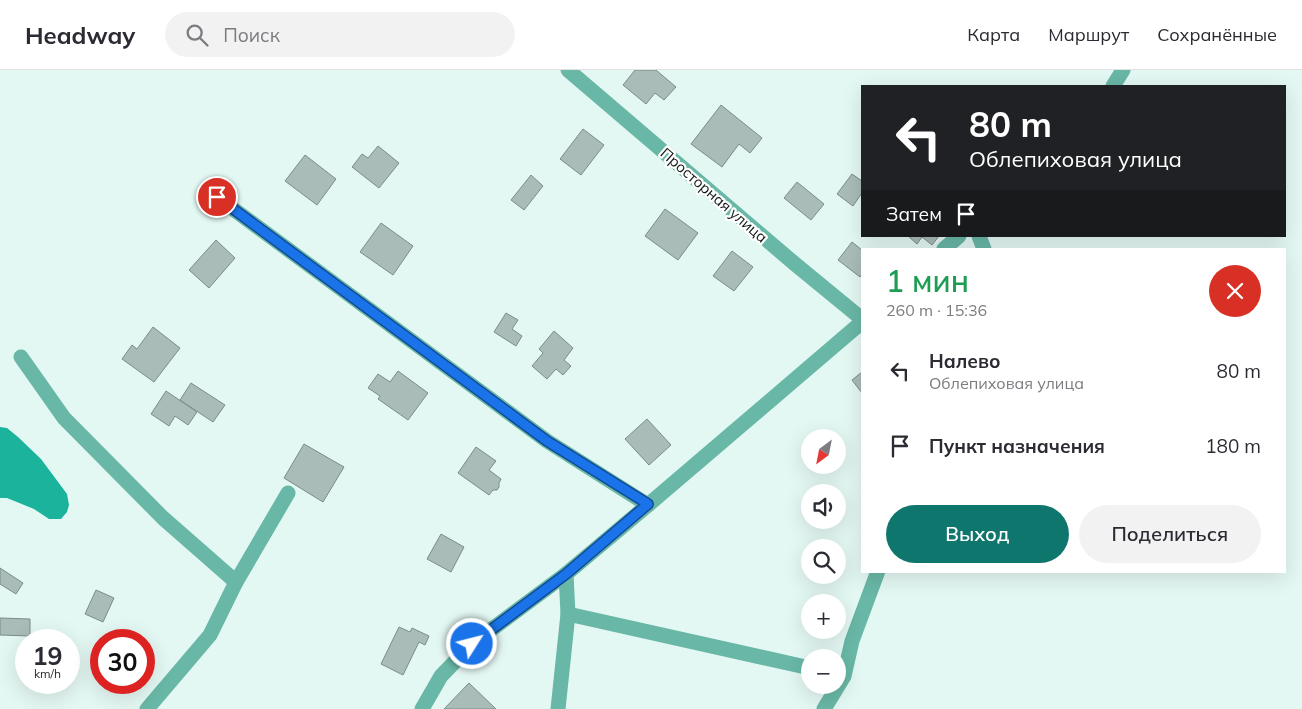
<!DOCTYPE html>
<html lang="ru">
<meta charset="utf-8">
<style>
body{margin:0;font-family:Mulish,sans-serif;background:#f2f2f3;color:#2b2b33;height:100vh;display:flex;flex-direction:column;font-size:19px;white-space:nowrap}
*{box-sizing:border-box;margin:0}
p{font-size:16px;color:#7c7c81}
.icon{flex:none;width:28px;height:28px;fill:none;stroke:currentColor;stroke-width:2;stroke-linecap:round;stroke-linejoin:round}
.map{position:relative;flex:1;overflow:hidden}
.sheet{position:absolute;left:861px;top:178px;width:425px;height:325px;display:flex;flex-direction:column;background:#fff;border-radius:0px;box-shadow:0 5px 20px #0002}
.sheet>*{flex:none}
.hud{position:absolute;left:861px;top:15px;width:425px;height:152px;border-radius:0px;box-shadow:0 5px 20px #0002;background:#202124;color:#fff;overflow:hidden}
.needle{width:32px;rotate:212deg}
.controls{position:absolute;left:801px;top:359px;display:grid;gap:10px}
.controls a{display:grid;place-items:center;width:45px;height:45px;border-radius:50%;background:#fff;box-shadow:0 5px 20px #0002;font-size:25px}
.speed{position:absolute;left:15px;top:559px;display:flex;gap:10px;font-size:25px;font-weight:700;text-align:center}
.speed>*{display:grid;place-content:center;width:65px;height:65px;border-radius:50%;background:#fff;box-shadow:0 5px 20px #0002;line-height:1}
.speed small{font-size:12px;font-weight:400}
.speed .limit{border:8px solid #d22;background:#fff;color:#111}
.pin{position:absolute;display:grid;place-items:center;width:42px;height:42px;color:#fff;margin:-21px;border:2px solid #fff;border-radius:50%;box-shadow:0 1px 5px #0007}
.me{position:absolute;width:55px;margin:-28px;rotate:54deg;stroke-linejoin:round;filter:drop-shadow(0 0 4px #0008)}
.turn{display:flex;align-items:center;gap:18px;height:105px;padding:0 25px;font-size:22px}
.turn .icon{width:65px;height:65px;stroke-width:2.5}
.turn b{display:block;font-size:35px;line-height:42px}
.then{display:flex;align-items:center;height:48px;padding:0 25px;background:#0003;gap:10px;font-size:19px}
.round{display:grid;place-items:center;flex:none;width:52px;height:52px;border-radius:26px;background:#f2f2f3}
.headline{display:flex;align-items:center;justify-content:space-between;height:85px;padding:0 25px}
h1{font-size:30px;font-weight:600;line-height:38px;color:#1e9e55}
.action{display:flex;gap:10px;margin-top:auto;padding:10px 25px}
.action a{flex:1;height:58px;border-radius:30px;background:#0f766e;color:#fff;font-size:20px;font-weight:600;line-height:58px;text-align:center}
.action a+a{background:#f2f2f3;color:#2b2b33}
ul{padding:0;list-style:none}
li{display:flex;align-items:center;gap:15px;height:75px;padding:0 25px}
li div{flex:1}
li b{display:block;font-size:19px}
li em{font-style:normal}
header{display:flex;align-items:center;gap:30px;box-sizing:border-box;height:70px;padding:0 25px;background:#fff;border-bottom:1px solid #e1e1e2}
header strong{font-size:24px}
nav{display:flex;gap:28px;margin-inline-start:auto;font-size:18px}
.search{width:350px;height:45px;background:#f2f2f3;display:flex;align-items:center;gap:12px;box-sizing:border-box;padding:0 18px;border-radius:28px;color:#7c7c81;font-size:19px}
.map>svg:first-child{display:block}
</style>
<header>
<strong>Headway</strong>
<div class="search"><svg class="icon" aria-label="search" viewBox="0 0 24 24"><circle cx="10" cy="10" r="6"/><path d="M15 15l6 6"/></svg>Поиск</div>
<nav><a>Карта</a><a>Маршрут</a><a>Сохранённые</a></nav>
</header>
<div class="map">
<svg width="1302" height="639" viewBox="0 0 1302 639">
<rect width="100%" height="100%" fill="#e4f8f3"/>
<polygon fill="#1bb39b" points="0,357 7,358 18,367 41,389 67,424 69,435 67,442 61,449 49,449 34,439 7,428 0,428"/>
<g fill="#a9bcb7" stroke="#7a8d88">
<polygon points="635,0 656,0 676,17 664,30 655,23 646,34 623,15"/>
<polygon points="721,35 762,68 750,83 739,74 722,97 691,74"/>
<polygon points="583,59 604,75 581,105 560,89"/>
<polygon points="378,76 399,93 379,118 352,97 362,84 368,88"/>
<polygon points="305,85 336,109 317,135 285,111"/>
<polygon points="852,104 862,111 862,123 853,136 837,124"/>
<polygon points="531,105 543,116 524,140 511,130"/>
<polygon points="797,112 824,134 811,150 784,128"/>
<polygon points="665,139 698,163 678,190 645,166"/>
<polygon points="381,153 413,176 393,205 360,182"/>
<polygon points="908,166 939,166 932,175 922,167 917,174"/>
<polygon points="216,170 235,188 209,218 189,200"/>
<polygon points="852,172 862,180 862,204 860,207 838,190"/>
<polygon points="732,181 753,197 734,221 713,206"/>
<polygon points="506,243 518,250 512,259 522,266 516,276 494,262"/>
<polygon points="153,257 180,278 154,312 122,289 132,275 137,279"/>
<polygon points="554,261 573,278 564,290 571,296 563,305 556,299 547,309 532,296 543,283 539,279"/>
<polygon points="398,301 428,323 408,350 378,329 380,326 368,318 378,304 390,312"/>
<polygon points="862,302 862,323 852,310"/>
<polygon points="191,313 225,335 213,352 180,330"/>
<polygon points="166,321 197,342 188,355 175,346 169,356 151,344"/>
<polygon points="647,349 671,375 649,395 625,369"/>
<polygon points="304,374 344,397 323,432 284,408"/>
<polygon points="476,377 496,391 489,400 501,409 499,413 499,417 497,420 493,420 489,425 458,403"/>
<polygon points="441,464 464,477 451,502 427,489"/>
<polygon points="0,498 23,513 16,524 0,514"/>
<polygon points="96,520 114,528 103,552 85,544"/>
<polygon points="0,548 30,549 30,566 0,565"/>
<polygon points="399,557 410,562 412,558 429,566 425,575 419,572 403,605 381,594"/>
<polygon points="469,613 496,639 444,639"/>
</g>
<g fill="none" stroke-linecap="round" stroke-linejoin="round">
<g stroke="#69b7a6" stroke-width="15">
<polyline points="568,0 795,194 862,249"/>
<polyline points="1113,16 1123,0"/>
<polyline points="217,127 547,371 648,435 566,504 472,574 441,606 422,639"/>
<polyline points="979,166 984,179"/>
<polyline points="944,179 959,166"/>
<polyline points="21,287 64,348 163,448 236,512"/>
<polyline points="648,435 862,252"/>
<polyline points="568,544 810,598"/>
<polyline points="147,639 210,565 236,512 288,423"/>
<polyline points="558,639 568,544 566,504"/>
<polyline points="824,639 844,606 852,571 878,501"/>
</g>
</g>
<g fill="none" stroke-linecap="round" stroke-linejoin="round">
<defs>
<polyline id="route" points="217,127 547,371 648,434 566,504 472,574"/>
</defs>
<use href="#route" stroke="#114b97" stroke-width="12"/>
<use href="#route" stroke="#1a73e8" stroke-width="9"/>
</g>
<g text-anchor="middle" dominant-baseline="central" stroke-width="4.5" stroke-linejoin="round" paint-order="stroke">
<g font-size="15" fill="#111816" stroke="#fff">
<text transform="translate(714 125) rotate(41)">Просторная улица</text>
</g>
</g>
</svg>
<div class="controls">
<a><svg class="needle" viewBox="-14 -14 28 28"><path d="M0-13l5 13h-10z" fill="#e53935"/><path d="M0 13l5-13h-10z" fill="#7c7c81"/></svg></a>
<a><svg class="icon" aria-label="sound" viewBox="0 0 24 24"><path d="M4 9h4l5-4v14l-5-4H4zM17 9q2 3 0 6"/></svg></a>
<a><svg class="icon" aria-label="search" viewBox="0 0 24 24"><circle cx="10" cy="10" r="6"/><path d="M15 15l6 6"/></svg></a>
<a>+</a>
<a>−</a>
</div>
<div class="speed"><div>19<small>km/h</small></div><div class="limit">30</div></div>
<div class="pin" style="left:217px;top:127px;background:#d93025"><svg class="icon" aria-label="arrive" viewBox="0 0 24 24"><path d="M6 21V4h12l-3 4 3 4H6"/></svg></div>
<svg class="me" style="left:472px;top:574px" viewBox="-20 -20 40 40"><circle r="17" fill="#1a73e8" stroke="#fff" stroke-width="3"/><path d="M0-11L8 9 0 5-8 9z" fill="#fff"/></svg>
<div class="hud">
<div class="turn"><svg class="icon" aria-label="left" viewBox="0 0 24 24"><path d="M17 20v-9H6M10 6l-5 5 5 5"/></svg><div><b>80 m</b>Облепиховая улица</div></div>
<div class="then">Затем<svg class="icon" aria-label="arrive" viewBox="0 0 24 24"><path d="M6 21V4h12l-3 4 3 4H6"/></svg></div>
</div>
<section class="sheet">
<div class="headline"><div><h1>1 мин</h1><p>260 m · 15:36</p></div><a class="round" style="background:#d93025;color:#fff"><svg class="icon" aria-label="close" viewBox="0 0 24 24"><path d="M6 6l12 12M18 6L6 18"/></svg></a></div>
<ul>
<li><svg class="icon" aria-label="left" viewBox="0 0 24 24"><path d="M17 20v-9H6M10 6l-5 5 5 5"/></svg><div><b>Налево</b><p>Облепиховая улица</p></div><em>80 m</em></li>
<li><svg class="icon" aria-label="arrive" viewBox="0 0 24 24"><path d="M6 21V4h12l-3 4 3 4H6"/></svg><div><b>Пункт назначения</b></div><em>180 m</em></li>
</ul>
<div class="action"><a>Выход</a><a>Поделиться</a></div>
</section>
</div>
